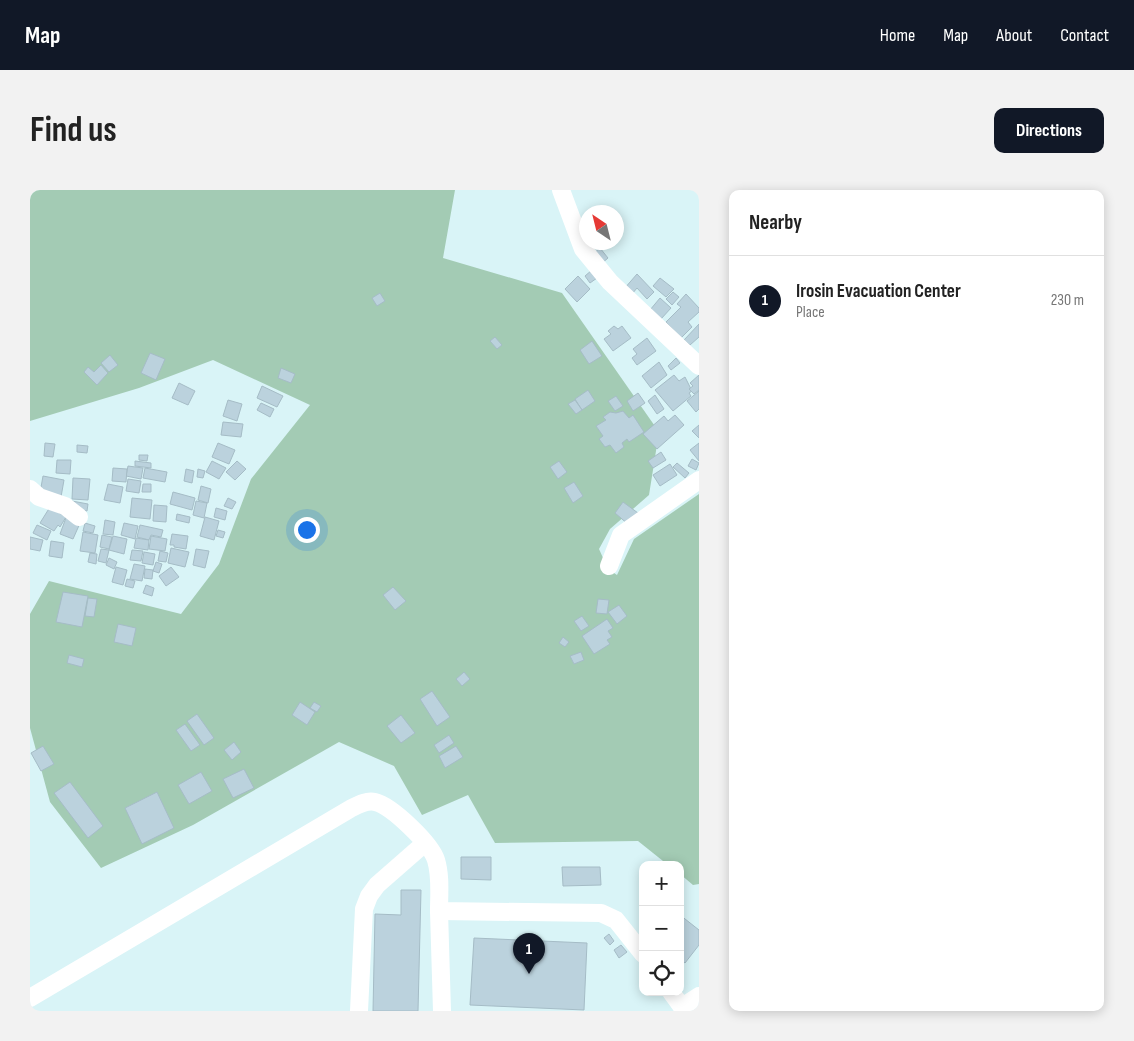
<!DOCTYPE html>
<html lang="en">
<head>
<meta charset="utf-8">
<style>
  body { margin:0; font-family:"Sofia Sans Condensed",sans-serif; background:#f2f2f2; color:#222 }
  .controls { position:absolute; right:15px; bottom:15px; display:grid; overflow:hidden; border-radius:10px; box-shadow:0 2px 12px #0003 }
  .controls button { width:45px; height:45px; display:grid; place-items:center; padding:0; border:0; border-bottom:1px solid #e0e0e0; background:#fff; color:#222; font:25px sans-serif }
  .compass { position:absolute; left:549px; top:15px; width:45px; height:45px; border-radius:50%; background:#fff; box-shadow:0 2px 12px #0003; rotate:325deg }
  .you { position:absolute; left:276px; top:339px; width:18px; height:18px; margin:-12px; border:4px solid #fff; border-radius:50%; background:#1a73e8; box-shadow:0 0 0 8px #1a73e833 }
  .badge { display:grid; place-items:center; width:32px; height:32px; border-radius:50%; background:#111827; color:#fff; font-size:16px; font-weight:700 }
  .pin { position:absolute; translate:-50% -41px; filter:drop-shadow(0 1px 2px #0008) }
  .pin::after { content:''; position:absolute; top:26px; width:18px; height:15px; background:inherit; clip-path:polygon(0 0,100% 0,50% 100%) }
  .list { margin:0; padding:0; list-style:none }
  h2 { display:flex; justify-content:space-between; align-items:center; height:65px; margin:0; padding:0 20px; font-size:21px }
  h2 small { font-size:16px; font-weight:400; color:#767676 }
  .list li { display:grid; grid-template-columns:32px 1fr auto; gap:15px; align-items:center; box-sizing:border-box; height:90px; padding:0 20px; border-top:1px solid #e0e0e0 }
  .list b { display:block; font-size:19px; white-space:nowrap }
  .list p { margin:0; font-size:16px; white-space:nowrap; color:#767676 }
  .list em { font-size:16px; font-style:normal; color:#767676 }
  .icon { flex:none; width:28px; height:28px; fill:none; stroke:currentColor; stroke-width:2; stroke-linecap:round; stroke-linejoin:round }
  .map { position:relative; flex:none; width:669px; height:821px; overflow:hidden; border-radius:10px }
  header { display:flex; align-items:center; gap:30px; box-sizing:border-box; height:70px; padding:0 25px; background:#111827; color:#fff }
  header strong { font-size:24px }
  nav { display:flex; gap:28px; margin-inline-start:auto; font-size:18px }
  .intro { display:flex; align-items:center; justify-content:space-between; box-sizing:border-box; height:120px; padding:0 30px }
  h1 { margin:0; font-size:35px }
  .button { padding:12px 22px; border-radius:10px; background:#111827; color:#fff; font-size:18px; font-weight:700 }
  main { display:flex; gap:30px; padding:0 30px }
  aside { flex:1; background:#fff; border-radius:10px; box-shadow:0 2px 12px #0003 }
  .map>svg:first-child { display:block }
</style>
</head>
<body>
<header>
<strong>Map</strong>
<nav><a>Home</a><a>Map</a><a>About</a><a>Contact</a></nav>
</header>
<div class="intro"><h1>Find us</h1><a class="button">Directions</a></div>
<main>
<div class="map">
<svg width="669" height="821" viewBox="0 0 669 821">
  <rect width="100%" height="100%" fill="#d9f4f7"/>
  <polygon fill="#a3cbb4" points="0,0 425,0 413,68 532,103 629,242 619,305 580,339 569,359 578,379 587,385 604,349 669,304 669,694 663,695 650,684 650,675 638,675 608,651 465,653 438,605 392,625 364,576 309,552 163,635 71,678 20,612 0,538 0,424 19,391 151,424 189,374 221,289 280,215 183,170 109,198 0,231"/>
  <g fill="#bbd2dd" stroke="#a5bcc6">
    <polygon points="570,58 578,68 571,74 563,64"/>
    <polygon points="562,80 567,88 560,93 555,86"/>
    <polygon points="607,84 624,102 617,109 607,98 602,104 594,99"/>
    <polygon points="548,86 560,99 547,112 535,99"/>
    <polygon points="630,88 644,99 636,107 623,96"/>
    <polygon points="643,102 649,107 642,115 636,109"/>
    <polygon points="350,103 355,111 347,116 342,108"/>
    <polygon points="656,104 669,118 669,122 658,132 662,137 651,148 636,132 651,117 647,114"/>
    <polygon points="630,108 641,118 631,129 620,120"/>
    <polygon points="669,134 669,147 660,155 654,150"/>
    <polygon points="584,136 588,139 592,136 601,148 583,161 574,149 581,144 578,141"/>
    <polygon points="465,147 472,155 467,159 460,151"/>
    <polygon points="617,148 626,161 607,175 602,168 607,164 603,159"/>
    <polygon points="562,151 572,166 559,174 550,160"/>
    <polygon points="120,163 135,169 126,190 111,183"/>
    <polygon points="80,165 88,175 79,182 71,173"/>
    <polygon points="646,168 650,173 641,180 638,176"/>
    <polygon points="629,172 637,185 621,198 612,186"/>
    <polygon points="71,175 78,183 67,195 54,182 58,177 64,182"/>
    <polygon points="251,178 265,184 261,193 248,188"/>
    <polygon points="644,185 649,191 655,187 662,201 659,203 661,206 643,221 625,200"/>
    <polygon points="669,185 669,200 664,204 659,199 663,196 660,193"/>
    <polygon points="149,193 165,201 158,215 142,208"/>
    <polygon points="232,196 253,206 247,217 227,208"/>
    <polygon points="558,200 565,211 552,220 545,209"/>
    <polygon points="669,201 669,219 666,222 657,211"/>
    <polygon points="608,203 615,213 603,221 597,211"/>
    <polygon points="625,205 634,219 627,224 618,211"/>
    <polygon points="586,206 593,216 585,221 578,211"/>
    <polygon points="198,210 212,214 207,231 193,226"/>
    <polygon points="545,210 552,220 546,224 538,214"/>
    <polygon points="231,213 244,219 240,227 227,220"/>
    <polygon points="593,221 599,228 603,225 614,242 599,252 597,249 592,253 594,257 586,263 580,255 575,257 569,249 573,246 566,236 576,230 573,227 580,222 586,223"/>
    <polygon points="645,225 654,235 627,259 613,244 634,226 638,231"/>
    <polygon points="193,232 213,234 211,247 191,245"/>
    <polygon points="669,235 669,248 662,241"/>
    <polygon points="15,253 25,254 23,267 14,266"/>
    <polygon points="188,253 205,260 199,274 182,267"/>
    <polygon points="669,253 669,271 660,260"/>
    <polygon points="47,255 58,256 57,263 47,262"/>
    <polygon points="631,262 636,270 623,278 618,271"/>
    <polygon points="109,265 118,265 117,271 109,270"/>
    <polygon points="662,269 669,273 666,280 658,276"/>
    <polygon points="27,270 41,270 40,284 26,283"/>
    <polygon points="105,271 121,273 121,278 105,276"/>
    <polygon points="182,271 196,278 189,289 176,282"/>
    <polygon points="207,271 216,279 205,290 196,282"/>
    <polygon points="529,271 537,282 528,289 520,277"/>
    <polygon points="647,273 659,283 655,288 643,277"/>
    <polygon points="640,274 647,285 630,296 623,285"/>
    <polygon points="98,276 113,278 111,289 96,286"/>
    <polygon points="83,278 97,279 96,292 82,291"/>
    <polygon points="115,278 137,282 135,292 113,288"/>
    <polygon points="156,279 164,281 162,293 154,291"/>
    <polygon points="168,279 175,281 173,288 167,287"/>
    <polygon points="13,286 34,290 31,307 10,303"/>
    <polygon points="43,288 60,289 58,310 42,309"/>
    <polygon points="98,289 111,291 109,303 96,301"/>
    <polygon points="544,292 553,306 543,313 534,298"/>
    <polygon points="78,294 93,297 90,313 74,310"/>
    <polygon points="113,294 121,294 121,302 112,302"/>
    <polygon points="171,296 181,299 178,313 168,310"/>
    <polygon points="143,302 165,308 162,320 140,314"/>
    <polygon points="102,308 122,310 120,329 100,327"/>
    <polygon points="198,308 206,312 202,319 194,316"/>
    <polygon points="42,311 58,314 57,321 41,318"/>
    <polygon points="166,311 177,313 174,328 163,325"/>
    <polygon points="593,312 608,323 599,335 585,323"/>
    <polygon points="124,315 137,316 136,332 123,331"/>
    <polygon points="20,317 36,327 30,337 28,335 24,341 10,333"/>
    <polygon points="186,318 197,321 195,330 184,327"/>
    <polygon points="147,324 160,327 159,333 146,330"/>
    <polygon points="37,325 51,331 43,349 30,344"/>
    <polygon points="175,327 189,331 184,350 170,346"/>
    <polygon points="75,330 85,332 83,345 73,344"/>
    <polygon points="55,333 65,336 63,343 53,341"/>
    <polygon points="94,333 108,336 105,349 91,345"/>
    <polygon points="7,335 21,341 17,350 3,343"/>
    <polygon points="110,335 133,340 131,347 121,345 119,350 107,347"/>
    <polygon points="188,340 195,342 193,348 186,346"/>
    <polygon points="53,342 68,345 65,363 50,361"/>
    <polygon points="142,344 158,346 156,359 144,357 144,355 140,355"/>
    <polygon points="72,345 82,347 79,359 70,357"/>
    <polygon points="83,346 97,349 94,364 79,360"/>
    <polygon points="121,346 137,349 135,361 119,359"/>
    <polygon points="0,347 13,350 10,361 0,359"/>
    <polygon points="106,348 119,350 118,360 104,358"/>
    <polygon points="21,351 34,353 32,368 19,366"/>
    <polygon points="141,358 159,362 155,377 138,373"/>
    <polygon points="71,359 79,360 76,373 68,371"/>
    <polygon points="166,359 179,361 175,378 163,375"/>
    <polygon points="102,360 113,361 111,371 100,370"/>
    <polygon points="130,361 138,363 136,372 128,371"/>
    <polygon points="114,362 125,364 123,375 112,373"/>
    <polygon points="60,363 67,364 66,374 58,372"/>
    <polygon points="79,368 87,372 84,379 76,375"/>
    <polygon points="126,372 132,374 129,383 123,381"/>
    <polygon points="104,374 115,376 112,391 100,389"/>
    <polygon points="86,377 97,380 93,395 82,392"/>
    <polygon points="141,377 149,387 136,396 129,386"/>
    <polygon points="115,379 123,380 122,389 114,388"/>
    <polygon points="97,389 105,391 103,398 95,396"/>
    <polygon points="116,395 124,398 122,406 113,403"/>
    <polygon points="363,397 376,411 365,420 353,405"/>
    <polygon points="33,402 58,406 52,437 26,432"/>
    <polygon points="58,408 67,409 64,427 55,426"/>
    <polygon points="568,409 579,410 577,424 566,423"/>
    <polygon points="589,415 597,426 587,434 578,422"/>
    <polygon points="552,426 559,436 551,441 544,431"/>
    <polygon points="577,429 583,438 578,441 582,447 577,450 580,454 564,464 552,446"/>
    <polygon points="88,434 106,438 102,456 84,452"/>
    <polygon points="533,447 539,452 535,457 529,453"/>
    <polygon points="551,462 554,470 544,474 540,466"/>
    <polygon points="39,465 54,469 52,477 37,473"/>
    <polygon points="434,482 440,489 432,496 426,489"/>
    <polygon points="402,501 420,527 407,536 390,509"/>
    <polygon points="270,512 285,522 277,535 262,525"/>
    <polygon points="284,512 291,516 287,522 280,518"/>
    <polygon points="167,524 184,548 174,555 157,531"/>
    <polygon points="371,525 385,543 371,553 357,536"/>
    <polygon points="155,534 170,555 161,561 146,540"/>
    <polygon points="419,545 424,553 409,563 404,555"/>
    <polygon points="204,552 211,562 202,570 194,560"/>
    <polygon points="13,556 24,574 11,581 1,563"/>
    <polygon points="426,556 433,567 415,578 409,566"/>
    <polygon points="214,579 224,598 203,608 193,589"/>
    <polygon points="171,582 182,601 159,614 148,595"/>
    <polygon points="40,592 73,636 58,648 24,603"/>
    <polygon points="127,602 144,638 112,654 95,618"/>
    <polygon points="431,667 461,667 461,690 431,689"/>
    <polygon points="532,677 570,677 571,695 533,696"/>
    <polygon points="371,700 391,700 388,821 343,821 345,724 371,725"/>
    <polygon points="650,725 669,740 669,755 655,773 650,769"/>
    <polygon points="579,744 584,751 580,755 574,748"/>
    <polygon points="444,748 557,753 554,820 440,815"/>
    <polygon points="591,755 597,762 589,768 584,760"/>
  </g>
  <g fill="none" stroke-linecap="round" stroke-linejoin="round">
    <g stroke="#fff" stroke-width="18">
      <polyline points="531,0 553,59 580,92 669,176"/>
      <polyline points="0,299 9,307 35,316 49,327"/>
      <polyline points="579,376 591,345 669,290"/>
      <polyline points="409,721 412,821"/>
      <polyline points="641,802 655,821"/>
      <path d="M0,808L320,619C328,615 336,610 345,612C362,616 401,654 406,670C411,686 409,705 409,721L571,723L586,730L613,764"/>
      <polyline points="652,817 669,806"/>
      <polyline points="329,821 334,719 339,706 347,695 395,653"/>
    </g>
  </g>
</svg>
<div class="controls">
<button>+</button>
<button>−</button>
<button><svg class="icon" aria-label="locate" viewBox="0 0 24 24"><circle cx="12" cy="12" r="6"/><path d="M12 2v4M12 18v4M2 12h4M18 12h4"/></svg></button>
</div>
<svg class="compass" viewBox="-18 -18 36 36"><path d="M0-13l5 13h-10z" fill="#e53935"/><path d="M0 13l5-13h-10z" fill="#767676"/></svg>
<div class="you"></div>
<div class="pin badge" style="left:499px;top:784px">1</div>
</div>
<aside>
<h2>Nearby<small></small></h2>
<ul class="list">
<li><span class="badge">1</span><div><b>Irosin Evacuation Center</b><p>Place</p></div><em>230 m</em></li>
</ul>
</aside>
</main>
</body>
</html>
